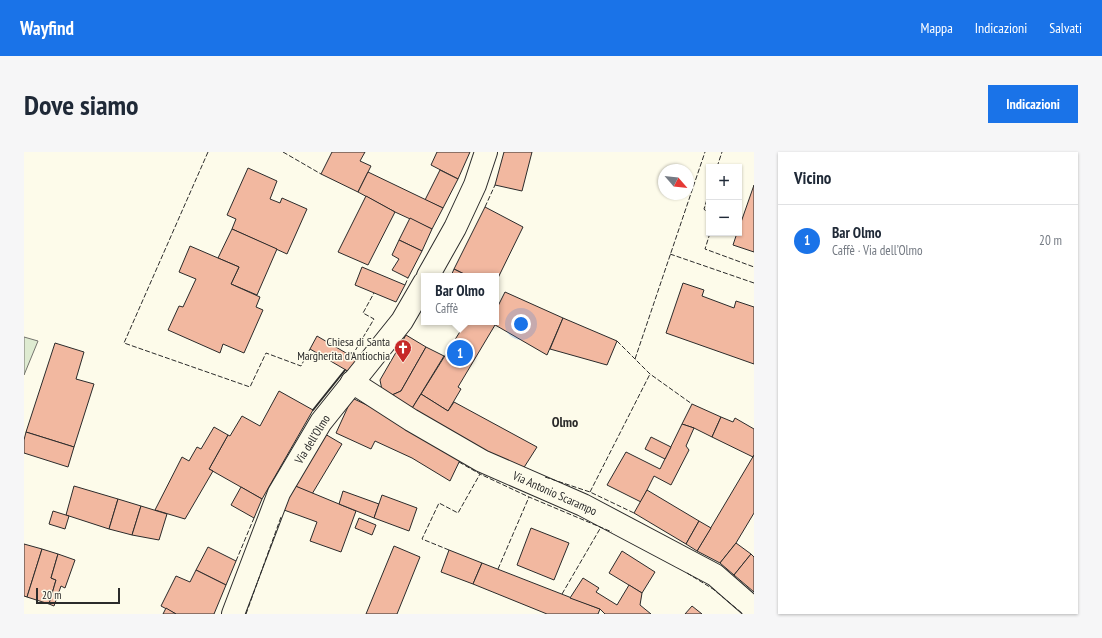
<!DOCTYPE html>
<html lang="it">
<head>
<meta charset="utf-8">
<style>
  body { margin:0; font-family:"PT Sans Narrow",sans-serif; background:#f6f6f7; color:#1f2937 }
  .controls { position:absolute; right:12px; top:12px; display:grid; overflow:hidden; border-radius:0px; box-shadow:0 1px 3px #0004 }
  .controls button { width:36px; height:36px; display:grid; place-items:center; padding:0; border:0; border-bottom:1px solid #e0e1e3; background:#fff; color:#1f2937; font:20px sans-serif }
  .compass { position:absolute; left:634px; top:12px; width:36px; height:36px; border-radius:50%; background:#fff; box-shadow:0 1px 3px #0004; rotate:118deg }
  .scale { position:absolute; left:12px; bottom:10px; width:84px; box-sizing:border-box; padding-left:4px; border:2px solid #2b2b2b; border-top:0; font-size:11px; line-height:14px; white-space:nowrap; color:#2b2b2b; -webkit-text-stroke:3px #fdfbea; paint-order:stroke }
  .you { position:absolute; left:497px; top:172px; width:14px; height:14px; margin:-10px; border:3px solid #fff; border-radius:50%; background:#1a73e8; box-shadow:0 0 0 6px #1a73e833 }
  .badge { display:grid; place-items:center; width:26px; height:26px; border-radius:50%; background:#1a73e8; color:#fff; font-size:13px; font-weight:700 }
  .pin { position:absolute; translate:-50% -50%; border:2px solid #fff; box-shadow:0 1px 4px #0006 }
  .popup { position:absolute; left:397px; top:121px; width:78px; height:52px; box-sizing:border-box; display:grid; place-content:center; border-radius:0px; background:#fff; filter:drop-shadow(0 1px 3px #0005); font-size:13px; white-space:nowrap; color:#747a83 }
  .popup b { font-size:15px; color:#1f2937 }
  .popup::after { content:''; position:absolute; left:50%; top:100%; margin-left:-8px; border:8px solid transparent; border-top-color:#fff }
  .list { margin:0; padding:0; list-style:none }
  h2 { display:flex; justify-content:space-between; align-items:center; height:52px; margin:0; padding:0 16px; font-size:17px }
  h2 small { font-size:13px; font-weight:400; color:#747a83 }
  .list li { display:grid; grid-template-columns:26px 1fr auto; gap:12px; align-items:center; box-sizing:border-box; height:72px; padding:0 16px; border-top:1px solid #e0e1e3 }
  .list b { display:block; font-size:15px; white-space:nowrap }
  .list p { margin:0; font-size:13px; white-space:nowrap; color:#747a83 }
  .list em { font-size:13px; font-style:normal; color:#747a83 }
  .map { position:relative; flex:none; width:730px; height:462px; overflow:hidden; border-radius:0px }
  header { display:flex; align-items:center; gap:24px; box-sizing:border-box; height:56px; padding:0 20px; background:#1a73e8; color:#fff }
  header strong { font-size:19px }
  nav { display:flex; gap:22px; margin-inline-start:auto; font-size:14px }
  .intro { display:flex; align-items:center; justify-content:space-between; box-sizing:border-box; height:96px; padding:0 24px }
  h1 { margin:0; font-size:28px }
  .button { padding:10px 18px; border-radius:0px; background:#1a73e8; color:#fff; font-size:14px; font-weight:700 }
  main { display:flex; gap:24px; padding:0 24px }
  aside { flex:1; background:#fff; border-radius:0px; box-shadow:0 1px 3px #0004 }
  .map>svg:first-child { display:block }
</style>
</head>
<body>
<header>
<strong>Wayfind</strong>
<nav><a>Mappa</a><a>Indicazioni</a><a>Salvati</a></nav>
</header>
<div class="intro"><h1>Dove siamo</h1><a class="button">Indicazioni</a></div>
<main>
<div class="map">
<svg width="730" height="462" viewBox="0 0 730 462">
  <rect width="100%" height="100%" fill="#fdfbea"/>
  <polygon fill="#deebd1" stroke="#74746e" points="0,185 14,189 0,223"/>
  <g fill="#f2b8a0" stroke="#2b2b2b">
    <polygon points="308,0 341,0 336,9 347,14 334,40 297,22"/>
    <polygon points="413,0 446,0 434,27 407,13"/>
    <polygon points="480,0 508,0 498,39 471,33"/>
    <polygon points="224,16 253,29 246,47 256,51 258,46 283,57 263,102 208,77 212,67 203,63"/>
    <polygon points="416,18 434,27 419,56 401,48"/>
    <polygon points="344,20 419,56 408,77 371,60 334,40"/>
    <polygon points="730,33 730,100 709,93 713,81 715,81 715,76"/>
    <polygon points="342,44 371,60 344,113 314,100"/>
    <polygon points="461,55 499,75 472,130 472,124 444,124 430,117"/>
    <polygon points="386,66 408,77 398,99 375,88"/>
    <polygon points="208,77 253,97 233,143 207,132 215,115 194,106"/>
    <polygon points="375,88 398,99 384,126 368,118 375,107 368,103"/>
    <polygon points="166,94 215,115 207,132 236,145 232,155 239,158 220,201 199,192 196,201 144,178 155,154 159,155 172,127 155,120"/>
    <polygon points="338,115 381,133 372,150 331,133"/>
    <polygon points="430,117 444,124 427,124"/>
    <polygon points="659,131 680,138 678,144 710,156 712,149 730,155 730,212 642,181"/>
    <polygon points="481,140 539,166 523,203 466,170 472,170 472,158"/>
    <polygon points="539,166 593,189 583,213 526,197"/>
    <polygon points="442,170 465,170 471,173 434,235 437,237 424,259 397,242"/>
    <polygon points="382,183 402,195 377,239 368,243 358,238 356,228"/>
    <polygon points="293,184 334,208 327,221 286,197"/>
    <polygon points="31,191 60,200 52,227 70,232 50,295 2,280"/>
    <polygon points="402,195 420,204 387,258 368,243 377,239"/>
    <polygon points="255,239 289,258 238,347 185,317 204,283 206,284 218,264 236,274"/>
    <polygon points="397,242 424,259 430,250 513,295 499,317 474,308 387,258"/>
    <polygon points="328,246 383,272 437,306 426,329 388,306 351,289 347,297 312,281"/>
    <polygon points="668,252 697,265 688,285 670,276 658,272"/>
    <polygon points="697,265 709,270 711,266 730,277 730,303 729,305 688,285"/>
    <polygon points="658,272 670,276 662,294 665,298 647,333 630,324 617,350 583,333 602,300 636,317"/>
    <polygon points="190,275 204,283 185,317 189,319 161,367 131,358 158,305 165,309 173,295 177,297"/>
    <polygon points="2,280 50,295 44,315 0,301 0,288"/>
    <polygon points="301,282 318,292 288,342 271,334"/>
    <polygon points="627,285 647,295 641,307 621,297"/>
    <polygon points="730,303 730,361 712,391 696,411 673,399"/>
    <polygon points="269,333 332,359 317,400 286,389 293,370 260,358"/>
    <polygon points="50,334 94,347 85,377 42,363"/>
    <polygon points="217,335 238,347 230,366 207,353"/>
    <polygon points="623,338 675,369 662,392 610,361"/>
    <polygon points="319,339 355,352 350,366 315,352"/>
    <polygon points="358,343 393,356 385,379 350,366"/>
    <polygon points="94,347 117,354 108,383 85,377"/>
    <polygon points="117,354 143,362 135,388 108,383"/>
    <polygon points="29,359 45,364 41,377 25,372"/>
    <polygon points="335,366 352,373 348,383 331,376"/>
    <polygon points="675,369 687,376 673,399 662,392"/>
    <polygon points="507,376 545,391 530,428 493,413"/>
    <polygon points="712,391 727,402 710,423 696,411"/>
    <polygon points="0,392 18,397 3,445 0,444"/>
    <polygon points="370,394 396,405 373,462 342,462"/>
    <polygon points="184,395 212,409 202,433 172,418"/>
    <polygon points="18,397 34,402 27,426 32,428 25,452 3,445"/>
    <polygon points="425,398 458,411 449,432 417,420"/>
    <polygon points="598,399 631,420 618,441 585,421"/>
    <polygon points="34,402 51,408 41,436 37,434 30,454 25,452 32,428 27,426"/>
    <polygon points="727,402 730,405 730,440 710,423"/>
    <polygon points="458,411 576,457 574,462 523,462 449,432"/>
    <polygon points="172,418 202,433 190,462 152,462 137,454 152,424 166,430"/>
    <polygon points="559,426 575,436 572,440 593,453 605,433 618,441 616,453 627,462 581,462 576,457 546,446"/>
    <polygon points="668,454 678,462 661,462"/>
    <polygon points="142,456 152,462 139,462"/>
  </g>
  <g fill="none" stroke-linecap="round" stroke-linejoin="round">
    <g stroke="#2b2b2b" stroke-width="24">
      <g id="street">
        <polyline points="404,124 431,76 451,33 462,0"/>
        <polyline points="328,230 387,268 458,309 559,353 691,423 730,457"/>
        <polyline points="209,462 255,341 297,270 378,169 400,131"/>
      </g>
    </g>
    <use href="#street" stroke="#fdfbea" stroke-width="22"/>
    <g stroke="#2b2b2b" stroke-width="1" stroke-dasharray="5 2" stroke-linecap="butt">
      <polyline points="184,0 100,191 226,235 242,201 277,214 286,197"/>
      <polyline points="259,0 297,22"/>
      <polyline points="693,15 698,0"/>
      <polyline points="685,41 680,57 685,63"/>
      <polyline points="461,55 471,33"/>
      <polyline points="686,81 681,97 730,115"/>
      <polyline points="646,102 730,131"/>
      <polyline points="381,133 384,126"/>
      <polyline points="593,189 626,222 668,252"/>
      <polyline points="328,204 350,167 339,161 350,141"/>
      <polyline points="611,207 681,0"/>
      <polyline points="435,310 456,322 505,345 588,380"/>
      <polyline points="521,325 566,340 610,361"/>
      <polyline points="566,340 626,222"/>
      <polyline points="425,398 398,387 415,351 434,361 456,322"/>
      <polyline points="212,409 230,366"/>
      <polyline points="474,417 505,345"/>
      <polyline points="663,421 689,437 719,462"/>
      <polyline points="538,442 577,375"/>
      <polyline points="222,462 257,365"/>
    </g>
    <polyline stroke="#2b2b2b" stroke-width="2" points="289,258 321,218"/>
  </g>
  <defs>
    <g id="church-pin" transform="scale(0.9)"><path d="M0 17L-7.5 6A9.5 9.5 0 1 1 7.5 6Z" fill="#c62828" stroke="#fdfbea"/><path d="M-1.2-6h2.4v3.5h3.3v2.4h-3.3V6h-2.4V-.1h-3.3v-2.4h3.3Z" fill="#fff"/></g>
  </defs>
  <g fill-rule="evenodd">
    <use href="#church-pin" x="379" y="196"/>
  </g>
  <g text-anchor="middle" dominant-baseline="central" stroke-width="3" stroke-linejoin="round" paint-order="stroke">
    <g font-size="12" fill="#2b2b2b" stroke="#fdfbea" text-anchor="end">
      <text x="366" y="189">Chiesa di Santa<tspan x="366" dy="14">Margherita d'Antiochia</tspan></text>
    </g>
    <g font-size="12" fill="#2b2b2b" stroke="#fdfbea">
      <text transform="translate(288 287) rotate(-58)">Via dell’Olmo</text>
      <text transform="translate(531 341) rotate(24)">Via Antonio Scarampo</text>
    </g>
    <g font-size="14" font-weight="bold" fill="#2b2b2b" stroke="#fdfbea">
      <text x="541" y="270">Olmo</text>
    </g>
  </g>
</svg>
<div class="controls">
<button>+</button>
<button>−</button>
</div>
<svg class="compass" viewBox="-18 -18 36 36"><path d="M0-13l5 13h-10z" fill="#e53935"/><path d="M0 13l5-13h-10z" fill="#747a83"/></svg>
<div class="scale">20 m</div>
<div class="you"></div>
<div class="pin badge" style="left:436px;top:201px">1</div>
<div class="popup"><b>Bar Olmo</b>Caffè</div>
</div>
<aside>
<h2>Vicino<small></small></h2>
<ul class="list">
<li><span class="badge">1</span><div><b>Bar Olmo</b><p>Caffè · Via dell’Olmo</p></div><em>20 m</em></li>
</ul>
</aside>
</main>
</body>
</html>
